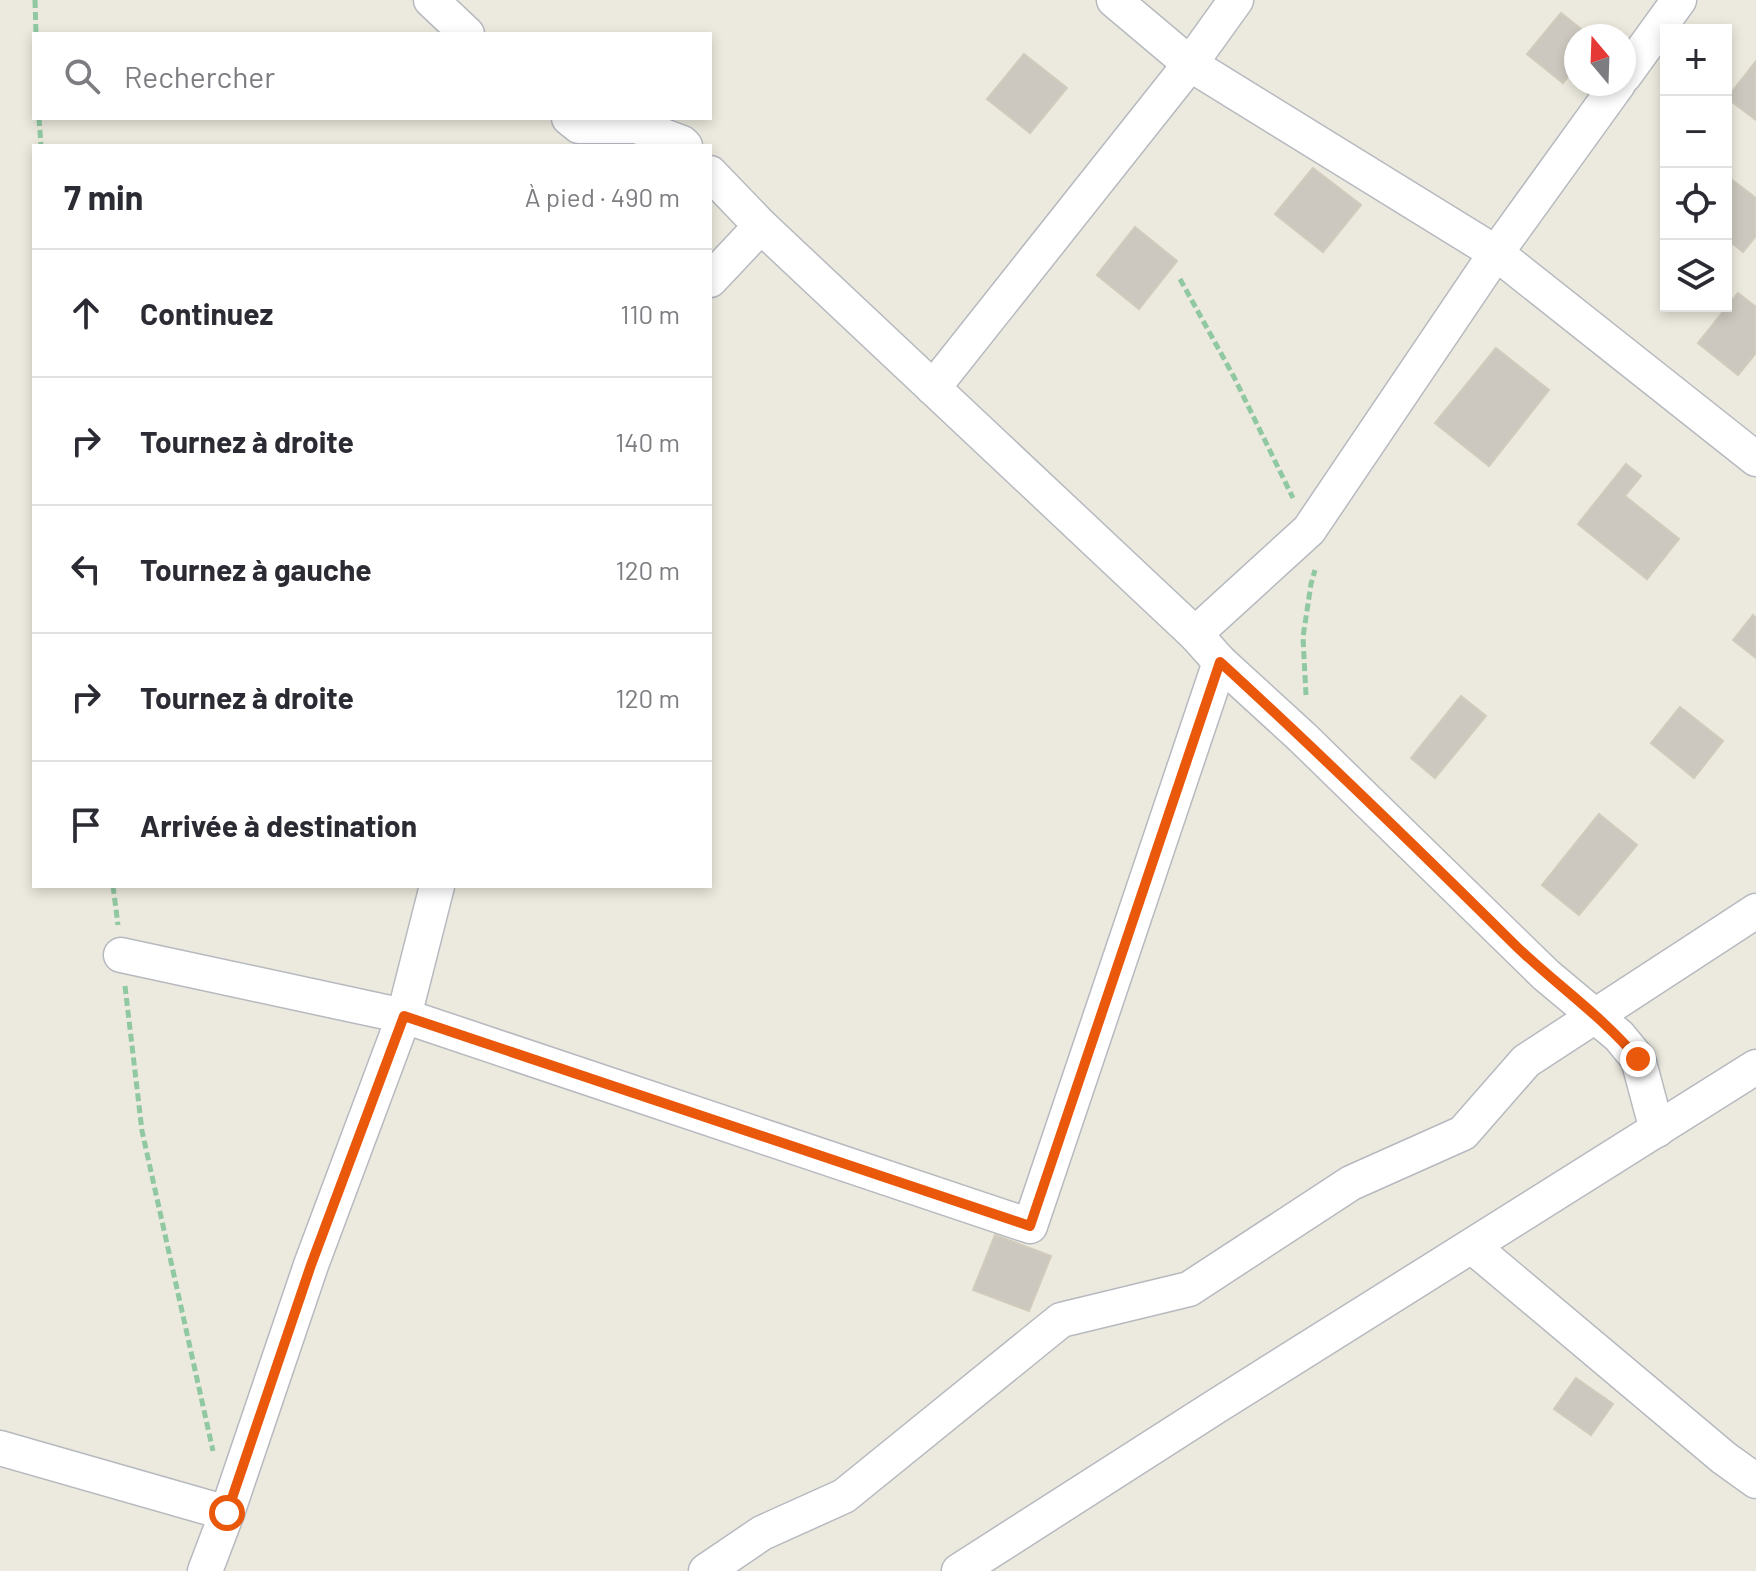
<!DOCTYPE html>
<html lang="fr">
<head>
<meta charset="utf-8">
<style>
  body { margin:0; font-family:Barlow,sans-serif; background:#f7f7f7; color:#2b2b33 }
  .controls { position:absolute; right:24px; top:24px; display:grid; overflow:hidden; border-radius:0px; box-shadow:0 4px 12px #0003 }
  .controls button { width:72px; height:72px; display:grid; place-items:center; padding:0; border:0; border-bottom:2px solid #e1e1e2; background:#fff; color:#2b2b33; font:40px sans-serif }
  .compass { position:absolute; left:1564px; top:24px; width:72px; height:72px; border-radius:50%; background:#fff; box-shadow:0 4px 12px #0003; rotate:341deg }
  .stop { position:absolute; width:24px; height:24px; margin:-18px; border:6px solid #ea580c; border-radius:50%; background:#fff }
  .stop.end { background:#ea580c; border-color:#fff; box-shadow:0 2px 8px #0008 }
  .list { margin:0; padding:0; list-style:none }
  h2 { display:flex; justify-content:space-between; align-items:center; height:104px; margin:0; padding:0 32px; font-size:34px }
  h2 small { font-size:26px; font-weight:400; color:#7c7c81 }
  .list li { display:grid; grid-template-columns:52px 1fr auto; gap:24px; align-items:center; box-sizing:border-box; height:128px; padding:0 32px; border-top:2px solid #e1e1e2 }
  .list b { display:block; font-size:30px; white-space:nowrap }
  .list em { font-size:26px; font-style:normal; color:#7c7c81 }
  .icon { flex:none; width:44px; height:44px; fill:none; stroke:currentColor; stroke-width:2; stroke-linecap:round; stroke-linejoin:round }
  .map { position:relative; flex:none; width:1756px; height:1571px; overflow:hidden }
  .search { position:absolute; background:#fff; box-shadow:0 4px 12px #0003; left:32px; top:32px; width:680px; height:88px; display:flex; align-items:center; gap:20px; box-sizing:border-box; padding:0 28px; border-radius:0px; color:#7c7c81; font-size:30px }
  .panel { position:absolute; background:#fff; box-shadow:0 4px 12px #0003; left:32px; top:144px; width:680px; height:744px; border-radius:0px }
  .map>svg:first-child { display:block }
</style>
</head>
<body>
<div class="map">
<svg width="1756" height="1571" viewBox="0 0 1756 1571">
  <rect width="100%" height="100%" fill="#eceade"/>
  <g fill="#ccc8bf" stroke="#d1cbbc" stroke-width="2">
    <polygon points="1561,13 1590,36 1576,36 1576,67 1563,83 1527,54"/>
    <polygon points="1024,54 1067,88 1030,133 987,99"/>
    <polygon points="1756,61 1756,120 1727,98"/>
    <polygon points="1313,168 1361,205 1323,252 1275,214"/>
    <polygon points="1727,176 1756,198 1756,236 1743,252 1726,238"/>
    <polygon points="1135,227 1177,261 1139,309 1097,275"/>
    <polygon points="1738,293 1756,307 1756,353 1738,375 1698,343"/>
    <polygon points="1496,348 1549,390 1489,466 1435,423"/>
    <polygon points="1626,464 1641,476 1625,496 1679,539 1647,579 1578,524"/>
    <polygon points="1753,615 1756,618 1756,658 1733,640"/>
    <polygon points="1461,696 1486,716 1435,778 1411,758"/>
    <polygon points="1680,707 1723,741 1694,778 1651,743"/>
    <polygon points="1599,814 1637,845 1579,915 1542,885"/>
    <polygon points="995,1235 1051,1256 1029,1311 973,1290"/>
    <polygon points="1576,1378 1613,1404 1591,1435 1554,1409"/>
  </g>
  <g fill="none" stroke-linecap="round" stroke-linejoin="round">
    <g stroke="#b6b9bf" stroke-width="37">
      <g id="street">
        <polyline points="431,0 467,34"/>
        <polyline points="1114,0 1190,64 1496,253 1756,459"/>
        <polyline points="1624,76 1679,0"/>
        <polyline points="569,118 579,126 637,126 682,143 685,146"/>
        <polyline points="710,173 761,226 1195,634 1220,662 1302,737 1546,975 1619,1036 1638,1059 1657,1130"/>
        <polyline points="710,280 761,226"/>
        <polyline points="933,388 1190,64 1236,0"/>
        <polyline points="1195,634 1309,530 1496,253 1618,84"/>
        <polyline points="121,955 404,1016 1030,1226 1220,662"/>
        <polyline points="1473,1247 1724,1458 1756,1481"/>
        <polyline points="0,1448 227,1513"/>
        <polyline points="205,1571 227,1513 311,1265 404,1016 437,886"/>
        <polyline points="706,1571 762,1533 844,1496 1061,1320 1189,1289 1351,1183 1463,1133 1526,1061 1756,911"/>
        <polyline points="959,1571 1215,1407 1756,1067"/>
      </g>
    </g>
    <g stroke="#90c8a2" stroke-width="5" stroke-dasharray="8 4" stroke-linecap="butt">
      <polyline points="35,0 36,34"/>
      <polyline points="39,118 41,146"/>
      <polyline points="1180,279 1234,377 1293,498"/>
      <polyline points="1306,695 1303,637 1311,584 1315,570"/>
      <polyline points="113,886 118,925"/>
      <polyline points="125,986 142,1131 213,1451"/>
    </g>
    <use href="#street" stroke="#fff" stroke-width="34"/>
  </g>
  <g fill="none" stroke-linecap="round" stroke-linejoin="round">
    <path stroke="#ea580c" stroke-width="10" d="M227,1513L311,1265L404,1016L1030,1226L1220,662C1322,755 1420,851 1518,948C1557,985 1603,1017 1638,1059"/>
  </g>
</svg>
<div class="controls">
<button>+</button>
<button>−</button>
<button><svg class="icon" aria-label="locate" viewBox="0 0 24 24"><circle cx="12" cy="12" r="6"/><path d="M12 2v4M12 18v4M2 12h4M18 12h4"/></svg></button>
<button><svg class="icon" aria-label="layers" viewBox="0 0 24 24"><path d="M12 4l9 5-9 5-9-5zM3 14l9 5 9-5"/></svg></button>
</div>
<svg class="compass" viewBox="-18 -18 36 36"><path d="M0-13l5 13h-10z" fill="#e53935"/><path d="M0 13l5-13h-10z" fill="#7c7c81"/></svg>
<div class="stop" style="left:227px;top:1513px"></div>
<div class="stop end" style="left:1638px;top:1059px"></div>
<div class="search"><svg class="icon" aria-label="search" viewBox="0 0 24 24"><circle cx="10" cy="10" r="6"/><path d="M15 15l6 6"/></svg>Rechercher</div>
<section class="panel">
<h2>7 min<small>À pied · 490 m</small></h2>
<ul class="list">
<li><svg class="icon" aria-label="ahead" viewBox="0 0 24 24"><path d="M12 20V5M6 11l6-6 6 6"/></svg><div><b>Continuez</b></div><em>110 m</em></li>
<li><svg class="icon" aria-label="right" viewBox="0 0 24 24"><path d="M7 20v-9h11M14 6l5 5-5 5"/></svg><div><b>Tournez à droite</b></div><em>140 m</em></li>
<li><svg class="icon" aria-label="left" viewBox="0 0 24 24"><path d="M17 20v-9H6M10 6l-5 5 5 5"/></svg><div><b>Tournez à gauche</b></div><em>120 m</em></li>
<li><svg class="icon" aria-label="right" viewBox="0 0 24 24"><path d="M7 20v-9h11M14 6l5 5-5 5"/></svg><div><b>Tournez à droite</b></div><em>120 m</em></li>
<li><svg class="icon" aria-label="arrive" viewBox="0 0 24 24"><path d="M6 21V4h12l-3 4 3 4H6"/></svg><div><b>Arrivée à destination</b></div></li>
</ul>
</section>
</div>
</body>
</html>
